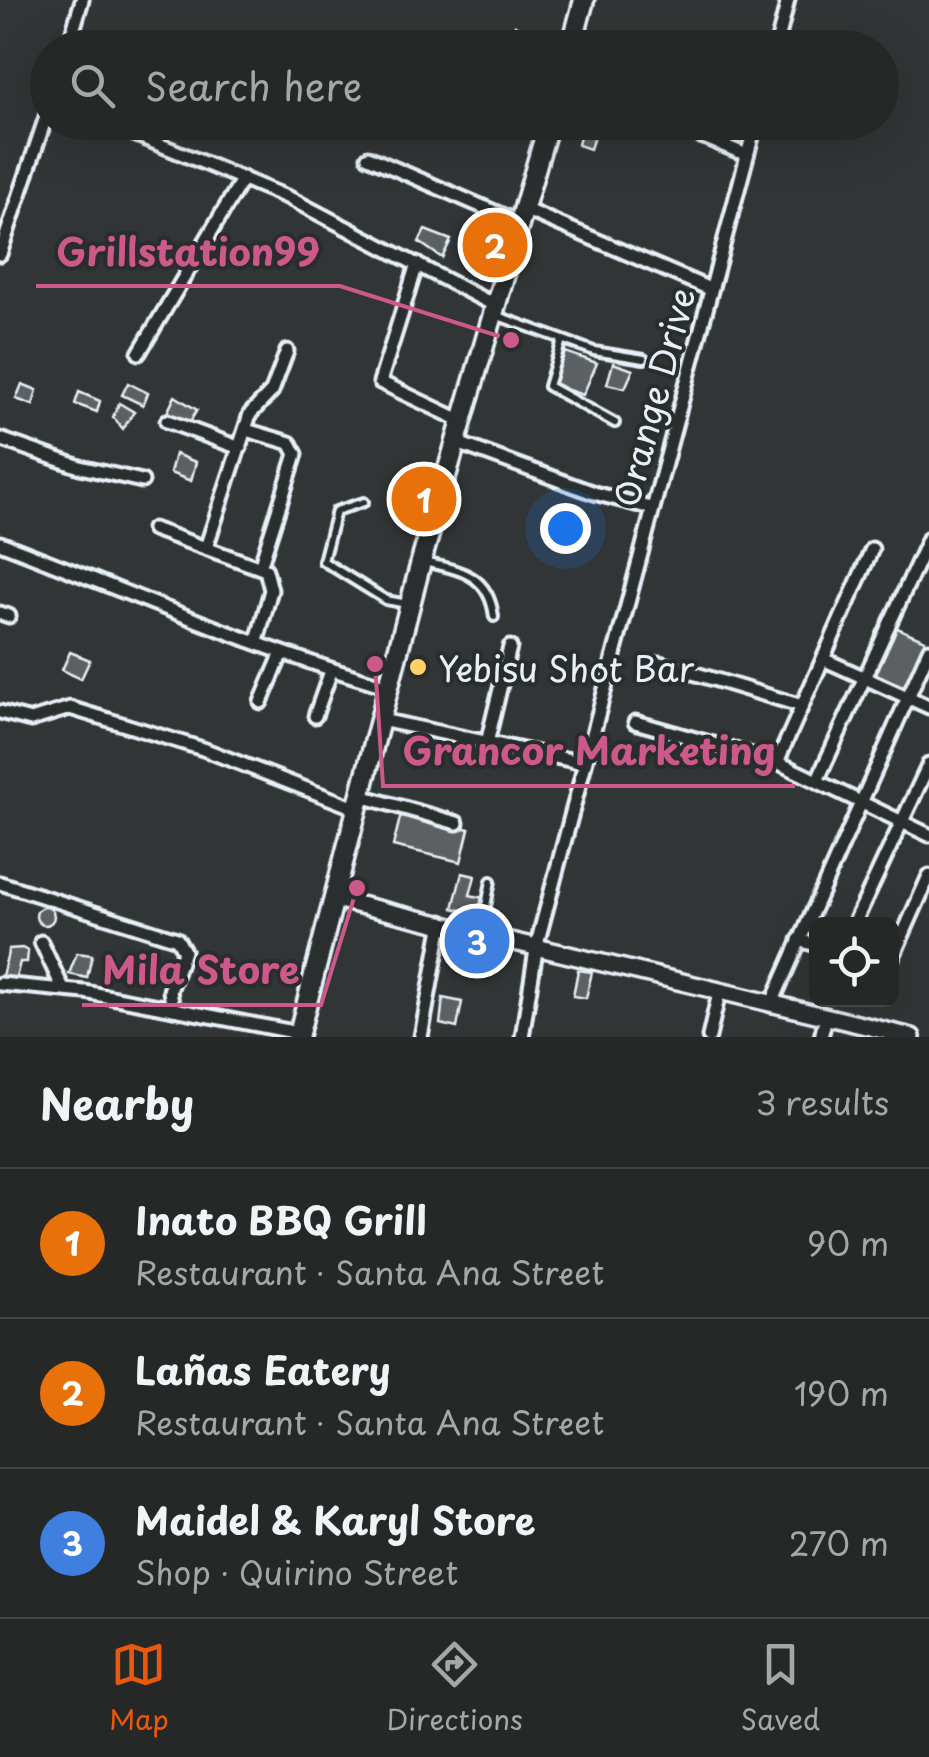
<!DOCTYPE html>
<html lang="en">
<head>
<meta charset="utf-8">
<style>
  body { margin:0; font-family:"Playpen Sans",sans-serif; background:#323434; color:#f1f3f6 }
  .controls { position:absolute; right:30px; bottom:30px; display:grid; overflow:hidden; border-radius:15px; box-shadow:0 10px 40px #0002 }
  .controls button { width:90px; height:90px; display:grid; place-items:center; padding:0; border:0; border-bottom:2px solid #424445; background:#262828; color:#f1f3f6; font:50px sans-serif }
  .you { position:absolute; left:565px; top:528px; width:35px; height:35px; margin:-25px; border:8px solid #fff; border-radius:50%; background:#1a73e8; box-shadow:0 0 0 15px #1a73e833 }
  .badge { display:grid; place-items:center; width:65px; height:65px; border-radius:50%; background:#ea580c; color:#fff; font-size:32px; font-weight:700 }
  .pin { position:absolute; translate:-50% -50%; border:5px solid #fff; box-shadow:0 2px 10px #0006 }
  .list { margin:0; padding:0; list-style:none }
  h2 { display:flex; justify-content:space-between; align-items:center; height:130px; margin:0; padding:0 40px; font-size:42px }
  h2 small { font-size:32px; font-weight:400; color:#a4a6a8 }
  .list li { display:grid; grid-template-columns:65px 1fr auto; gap:30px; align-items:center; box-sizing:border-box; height:150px; padding:0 40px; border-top:2px solid #424445 }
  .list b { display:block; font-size:38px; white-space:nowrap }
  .list p { margin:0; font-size:32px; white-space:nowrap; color:#a4a6a8 }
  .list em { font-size:32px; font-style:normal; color:#a4a6a8 }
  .icon { flex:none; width:55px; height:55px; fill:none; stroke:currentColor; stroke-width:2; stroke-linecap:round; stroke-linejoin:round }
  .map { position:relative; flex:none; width:929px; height:1037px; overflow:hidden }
  .search { position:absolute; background:#262828; box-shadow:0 10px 40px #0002; left:30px; right:30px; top:30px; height:110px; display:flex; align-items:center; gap:25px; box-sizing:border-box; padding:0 35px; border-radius:55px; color:#a4a6a8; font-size:38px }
  .sheet { height:580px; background:#262828 }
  nav { display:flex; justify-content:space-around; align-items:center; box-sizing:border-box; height:140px; border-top:2px solid #424445; background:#262828; font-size:28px; color:#a4a6a8 }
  nav a { display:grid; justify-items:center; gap:5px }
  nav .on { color:#ea580c }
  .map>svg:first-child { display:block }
</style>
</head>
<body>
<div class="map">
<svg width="929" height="1037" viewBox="0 0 929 1037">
  <rect width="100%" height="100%" fill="#323536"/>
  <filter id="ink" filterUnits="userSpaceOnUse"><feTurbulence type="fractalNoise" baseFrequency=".01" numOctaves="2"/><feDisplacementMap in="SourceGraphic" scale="20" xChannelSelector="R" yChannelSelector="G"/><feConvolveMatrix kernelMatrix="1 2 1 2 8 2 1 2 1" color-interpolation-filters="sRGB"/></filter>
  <g filter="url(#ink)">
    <g fill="#5c6063" stroke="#e8f1f8" stroke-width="2.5">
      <polygon points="515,25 530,34 525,47 510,44"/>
      <polygon points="583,122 599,122 590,149 578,145"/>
      <polygon points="425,230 451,240 442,258 419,242"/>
      <polygon points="565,352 597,363 583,395 553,385"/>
      <polygon points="613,363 633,370 625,388 607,384"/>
      <polygon points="128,383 148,393 143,405 122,395"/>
      <polygon points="22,384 37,390 33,405 16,399"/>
      <polygon points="79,392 100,401 97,412 75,404"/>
      <polygon points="175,396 197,410 188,425 167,413"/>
      <polygon points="119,403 134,412 123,429 113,417"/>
      <polygon points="175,454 196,462 191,481 170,473"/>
      <polygon points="897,628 925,640 903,689 875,676"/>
      <polygon points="70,652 90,660 81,679 62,670"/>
      <polygon points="401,814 469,829 461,862 393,846"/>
      <polygon points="462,873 475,876 470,895 483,898 479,915 453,908"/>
      <circle cx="45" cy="916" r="9"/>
      <polygon points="22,948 28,951 27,962 20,962 16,978 2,976 9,949"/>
      <polygon points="77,953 92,955 87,978 69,974"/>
      <polygon points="578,970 592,972 586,998 573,996"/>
      <polygon points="443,998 462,1002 457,1028 440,1024"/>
    </g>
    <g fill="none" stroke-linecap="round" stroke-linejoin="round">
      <g stroke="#e8f1f8" stroke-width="14">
        <g id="service">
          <polyline points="498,316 594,351 644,359"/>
          <polyline points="562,340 548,386 615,423"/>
          <polyline points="364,502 336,511 323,561 386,600 407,604"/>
          <path d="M423,562C460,570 489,574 494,617"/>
          <polyline points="481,931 491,881"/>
        </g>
      </g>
      <g stroke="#e8f1f8" stroke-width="19">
        <g id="minor">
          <polyline points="436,43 441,48"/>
          <polyline points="68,48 82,0"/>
          <polyline points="776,48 788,0"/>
          <polyline points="105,122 289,198 496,306"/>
          <polyline points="667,122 747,155"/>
          <polyline points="368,157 520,223"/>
          <polyline points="524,209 710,289"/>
          <polyline points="0,254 48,111"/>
          <polyline points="417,264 380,382 462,421"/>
          <polyline points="139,353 243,178"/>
          <polyline points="167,421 240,448"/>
          <polyline points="246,430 290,443 296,454 260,567"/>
          <polyline points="0,439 80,467 142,481"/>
          <polyline points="455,442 594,493 651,508"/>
          <polyline points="153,529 266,570 271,590 257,641"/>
          <path d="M0,543C129,592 256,649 389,687"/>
          <polyline points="206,548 250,414 272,391 287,351"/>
          <polyline points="0,613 9,616"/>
          <polyline points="823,659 929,707"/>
          <polyline points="660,663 802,706"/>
          <polyline points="261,702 282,653"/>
          <polyline points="0,712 31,720 70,708 203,749 358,809"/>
          <polyline points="315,716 331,671"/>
          <polyline points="381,720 584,763"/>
          <polyline points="635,722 777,762 929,835"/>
          <polyline points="487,743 510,647"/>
          <polyline points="777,762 872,549"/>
          <polyline points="817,781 929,538"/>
          <polyline points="361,796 457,823"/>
          <polyline points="0,883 177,939 184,951 170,991 173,1009"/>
          <polyline points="854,924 929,764"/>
          <polyline points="799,940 816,945"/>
          <polyline points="41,942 63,989"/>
          <polyline points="892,959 929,876"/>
          <polyline points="0,984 85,992 299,1033"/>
          <polyline points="771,1005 929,650"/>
          <polyline points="421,1037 442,922"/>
          <polyline points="522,1037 537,944 756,122"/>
          <polyline points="709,1037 719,993"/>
          <polyline points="821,1037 826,1017"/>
        </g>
      </g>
      <g stroke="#e8f1f8" stroke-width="22">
        <polyline id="tertiary" points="335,899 912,1037"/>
      </g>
      <g stroke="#e8f1f8" stroke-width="25">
        <g id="secondary">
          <polyline points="571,48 584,0"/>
          <polyline points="298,1037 421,562 549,122"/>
        </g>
      </g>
      <use href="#service" stroke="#2a2d2e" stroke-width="6"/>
      <use href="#minor" stroke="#2a2d2e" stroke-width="11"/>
      <use href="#tertiary" stroke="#2a2d2e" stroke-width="15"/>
      <use href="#secondary" stroke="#2a2d2e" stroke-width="18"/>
    </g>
  </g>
  <circle fill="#ffd166" stroke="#2a2d2e" stroke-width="4" cx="418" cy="667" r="10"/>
  <g text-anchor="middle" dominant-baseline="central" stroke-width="8" stroke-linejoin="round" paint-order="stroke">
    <g font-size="35" fill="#e8f1f8" stroke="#2a2d2e">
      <text transform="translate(653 397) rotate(-75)">Orange Drive</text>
    </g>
    <g font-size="35" fill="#e8f1f8" stroke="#2a2d2e" text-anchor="start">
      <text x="438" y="667">Yebisu Shot Bar</text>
    </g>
  </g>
  <path fill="none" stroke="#cd598a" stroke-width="4" d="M511 340L340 286H36M375 664L383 786H795M357 888L321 1005H82"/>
  <g fill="#cd598a" stroke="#2a2d2e" stroke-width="4">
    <circle cx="511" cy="340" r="10"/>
    <circle cx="375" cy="664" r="10"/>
    <circle cx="357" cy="888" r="10"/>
  </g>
  <g font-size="38" text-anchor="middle" font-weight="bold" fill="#cd598a" stroke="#2a2d2e" stroke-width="8" stroke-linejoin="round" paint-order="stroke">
    <text x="188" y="266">Grillstation99</text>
    <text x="589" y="765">Grancor Marketing</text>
    <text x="201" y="984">Mila Store</text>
  </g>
</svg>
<div class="controls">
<button><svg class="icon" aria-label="locate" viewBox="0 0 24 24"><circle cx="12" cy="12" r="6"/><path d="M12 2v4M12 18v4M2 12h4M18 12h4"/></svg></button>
</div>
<div class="you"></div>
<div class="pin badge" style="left:424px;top:499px;background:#e8710a">1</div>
<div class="pin badge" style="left:495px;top:245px;background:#e8710a">2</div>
<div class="pin badge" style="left:477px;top:941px;background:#3f7fe0">3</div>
<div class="search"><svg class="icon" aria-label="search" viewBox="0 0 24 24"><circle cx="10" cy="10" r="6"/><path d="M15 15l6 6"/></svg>Search here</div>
</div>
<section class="sheet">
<h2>Nearby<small>3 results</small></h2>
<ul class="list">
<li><span class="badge" style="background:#e8710a">1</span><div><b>Inato BBQ Grill</b><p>Restaurant · Santa Ana Street</p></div><em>90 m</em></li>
<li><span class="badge" style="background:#e8710a">2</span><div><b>Lañas Eatery</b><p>Restaurant · Santa Ana Street</p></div><em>190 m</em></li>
<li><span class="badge" style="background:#3f7fe0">3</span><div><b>Maidel &amp; Karyl Store</b><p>Shop · Quirino Street</p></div><em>270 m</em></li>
</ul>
</section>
<nav>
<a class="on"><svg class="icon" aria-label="map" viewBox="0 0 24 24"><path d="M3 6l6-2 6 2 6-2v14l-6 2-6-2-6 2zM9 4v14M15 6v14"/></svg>Map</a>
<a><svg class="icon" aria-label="directions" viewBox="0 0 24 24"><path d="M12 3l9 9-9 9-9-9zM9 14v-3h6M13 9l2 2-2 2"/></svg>Directions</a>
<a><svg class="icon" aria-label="saved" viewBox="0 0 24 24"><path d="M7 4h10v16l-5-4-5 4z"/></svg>Saved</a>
</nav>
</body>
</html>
